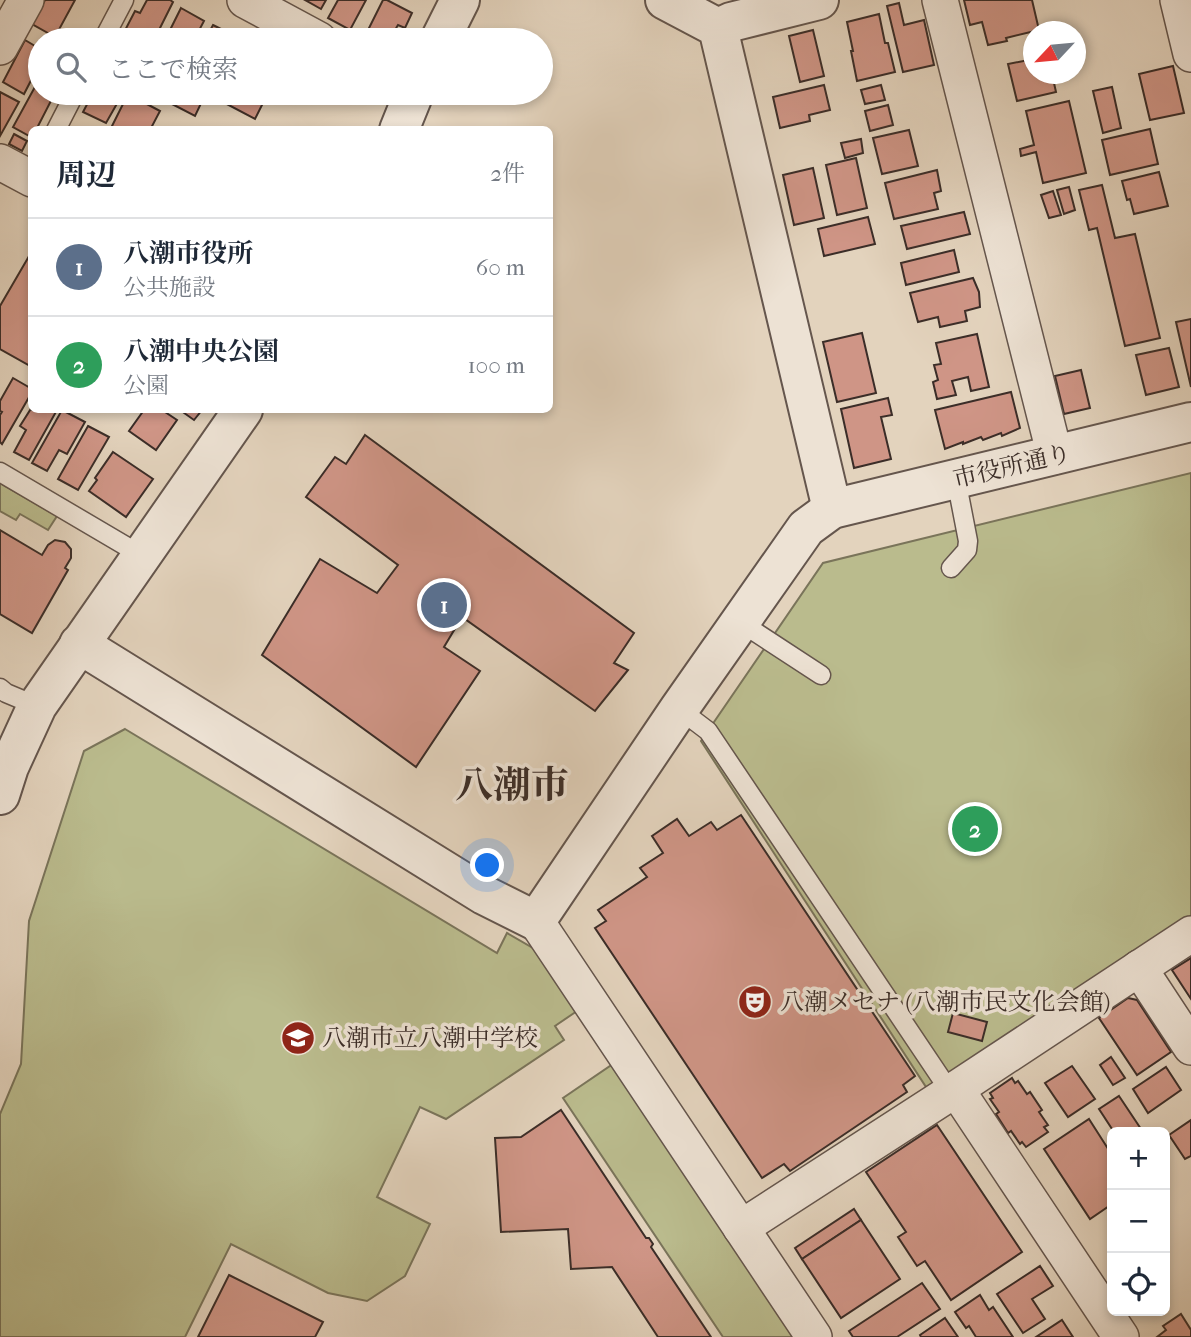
<!DOCTYPE html>
<html lang="ja">
<head>
<meta charset="utf-8">
<style>
  body { margin:0; font-family:"IM FELL French Canon","Noto Serif JP",serif; background:#f2f2f3; color:#1f2937 }
  .controls { position:absolute; right:21px; bottom:21px; display:grid; overflow:hidden; border-radius:10px; box-shadow:0 4px 10px #0003 }
  .controls button { width:63px; height:63px; display:grid; place-items:center; padding:0; border:0; border-bottom:2px solid #e0e1e3; background:#fff; color:#1f2937; font:35px sans-serif }
  .compass { position:absolute; left:1023px; top:21px; width:63px; height:63px; border-radius:50%; background:#fff; box-shadow:0 4px 10px #0003; rotate:244deg }
  .you { position:absolute; left:488px; top:866px; width:24px; height:24px; margin:-18px; border:5px solid #fff; border-radius:50%; background:#1a73e8; box-shadow:0 0 0 10px #1a73e833 }
  .badge { display:grid; place-items:center; width:46px; height:46px; border-radius:50%; background:#2563eb; color:#fff; font-size:23px; font-weight:700 }
  .pin { position:absolute; translate:-50% -50%; border:4px solid #fff; box-shadow:0 2px 7px #0006 }
  .list { margin:0; padding:0; list-style:none }
  h2 { display:flex; justify-content:space-between; align-items:center; height:91px; margin:0; padding:0 28px; font-size:30px }
  h2 small { font-size:23px; font-weight:400; color:#747a83 }
  .list li { display:grid; grid-template-columns:46px 1fr auto; gap:21px; align-items:center; box-sizing:border-box; height:98px; padding:0 28px; border-top:2px solid #e0e1e3 }
  .list b { display:block; font-size:26px; white-space:nowrap }
  .list p { margin:0; font-size:23px; white-space:nowrap; color:#747a83 }
  .list em { font-size:23px; font-style:normal; color:#747a83 }
  .icon { flex:none; width:38px; height:38px; fill:none; stroke:currentColor; stroke-width:2; stroke-linecap:round; stroke-linejoin:round }
  .map { position:relative; flex:none; width:1191px; height:1337px; overflow:hidden }
  .search { position:absolute; background:#fff; box-shadow:0 4px 10px #0003; left:28px; top:28px; width:525px; height:77px; display:flex; align-items:center; gap:18px; box-sizing:border-box; padding:0 24px; border-radius:38px; color:#747a83; font-size:26px }
  .panel { position:absolute; background:#fff; box-shadow:0 4px 10px #0003; left:28px; top:126px; width:525px; height:287px; border-radius:10px }
  .map>svg:first-child { display:block }
</style>
</head>
<body>
<div class="map">
<svg width="1191" height="1337" viewBox="0 0 1191 1337">
  <rect width="100%" height="100%" fill="#e3d3bd"/>
  <filter id="stains"><feTurbulence type="fractalNoise" baseFrequency=".00286" numOctaves="4"/><feColorMatrix values="0 0 0 0 .2 0 0 0 0 .09 0 0 0 0 .02 0 0 0 .5 -.17"/></filter>
  <radialGradient id="worn" r=".72"><stop offset=".6" stop-color="#630" stop-opacity="0"/><stop offset="1" stop-color="#630" stop-opacity=".3"/></radialGradient>
  <g fill="#babb8d" stroke="#7a745a" stroke-width="2">
    <polygon points="1191,473 1191,917 928,1090 701,741 823,563"/>
    <polygon points="0,483 57,516 48,530 20,514 16,520 0,511"/>
    <polygon points="125,729 497,953 507,933 538,951 577,1011 555,1026 564,1040 446,1119 420,1107 377,1197 430,1224 405,1276 367,1301 328,1293 231,1244 185,1337 0,1337 0,1114 21,1064 29,921 84,751"/>
    <polygon points="613,1064 795,1337 723,1337 563,1098"/>
  </g>
  <g fill="#cf9586" stroke="#3b2d28" stroke-width="2">
    <polygon points="45,0 75,0 55,37 32,24"/>
    <polygon points="147,0 170,0 173,2 154,40 120,40 135,11 140,13"/>
    <polygon points="305,0 326,0 321,9"/>
    <polygon points="338,0 366,0 350,30 328,18"/>
    <polygon points="383,0 387,0 412,13 405,28 398,25 389,40 383,40 367,32"/>
    <polygon points="964,0 1032,0 1039,30 1006,38 1007,41 988,45 982,22 970,25"/>
    <polygon points="899,3 904,25 924,20 934,65 903,72 887,6"/>
    <polygon points="181,8 204,21 194,40 165,40"/>
    <polygon points="879,14 885,43 888,43 895,72 857,81 851,51 853,51 847,22"/>
    <polygon points="213,25 235,36 233,40 205,40"/>
    <polygon points="813,30 824,76 800,82 789,36"/>
    <polygon points="65,32 81,40 61,40"/>
    <polygon points="25,40 40,49 40,63 24,94 3,82"/>
    <polygon points="1034,59 1034,74 1052,74 1056,92 1017,101 1008,64"/>
    <polygon points="1173,66 1184,113 1150,120 1139,74"/>
    <polygon points="36,85 40,88 40,93 50,93 54,95 36,130 32,130 31,137 13,127"/>
    <polygon points="824,85 830,110 809,115 810,121 780,128 773,97"/>
    <polygon points="881,85 885,100 865,104 861,90"/>
    <polygon points="1112,87 1121,128 1103,133 1093,91"/>
    <polygon points="0,92 19,102 0,136"/>
    <polygon points="93,93 123,93 106,123 83,112"/>
    <polygon points="178,93 206,93 195,116 172,104"/>
    <polygon points="225,93 268,93 255,119 221,101"/>
    <polygon points="128,94 160,111 150,130 110,130"/>
    <polygon points="1069,101 1086,173 1043,183 1036,152 1021,156 1020,149 1034,145 1026,111"/>
    <polygon points="888,105 893,125 870,131 865,111"/>
    <polygon points="1150,129 1158,164 1110,175 1102,140"/>
    <polygon points="909,130 918,166 882,174 873,138"/>
    <polygon points="14,134 27,141 22,151 9,144"/>
    <polygon points="861,139 863,153 845,158 841,143"/>
    <polygon points="856,158 867,208 837,215 826,165"/>
    <polygon points="813,168 824,218 794,225 783,175"/>
    <polygon points="937,170 941,191 934,193 938,209 894,219 885,183"/>
    <polygon points="1159,172 1168,206 1134,214 1130,199 1127,200 1122,181"/>
    <polygon points="1102,185 1115,238 1135,234 1160,338 1125,346 1097,228 1089,230 1079,190"/>
    <polygon points="1069,187 1075,210 1064,214 1057,190"/>
    <polygon points="1053,191 1061,215 1049,218 1041,195"/>
    <polygon points="964,212 970,234 907,249 901,226"/>
    <polygon points="868,217 875,244 824,256 818,229"/>
    <polygon points="954,250 959,272 906,285 901,263"/>
    <polygon points="32,251 32,367 0,349 0,306"/>
    <polygon points="973,278 979,292 980,307 965,311 967,321 940,327 938,317 918,322 910,293"/>
    <polygon points="1191,319 1191,387 1176,322"/>
    <polygon points="862,333 876,393 837,402 823,342"/>
    <polygon points="977,334 989,387 971,391 968,377 952,381 956,395 937,399 933,382 938,380 934,365 941,364 936,343"/>
    <polygon points="1169,348 1179,387 1146,395 1136,355"/>
    <polygon points="1081,370 1090,408 1064,414 1055,376"/>
    <polygon points="13,378 32,389 32,392 2,444 0,442 0,415 2,412 0,411 0,401"/>
    <polygon points="1011,392 1020,428 1002,436 1001,433 983,440 981,437 963,444 963,442 945,449 935,410"/>
    <polygon points="888,398 892,415 881,417 891,459 854,468 841,409"/>
    <polygon points="32,407 32,410 57,410 29,460 14,452 26,430 20,426"/>
    <polygon points="62,410 85,422 67,454 59,450 47,471 32,463"/>
    <polygon points="144,410 162,410 177,420 156,450 129,431"/>
    <polygon points="180,410 202,410 194,420"/>
    <polygon points="88,426 109,437 78,490 58,479"/>
    <polygon points="365,435 634,633 614,663 628,670 595,711 462,617 444,647 480,671 416,767 262,655 320,559 377,593 398,565 306,497 335,457 346,464"/>
    <polygon points="113,452 153,479 126,517 89,491 97,480 95,478"/>
    <polygon points="0,530 42,555 48,545 55,540 65,542 71,549 71,558 65,568 68,570 32,633 0,614"/>
    <polygon points="741,815 915,1076 903,1085 907,1092 790,1171 784,1164 762,1178 595,928 606,921 598,910 647,877 640,868 663,853 652,836 677,819 689,836 711,822 717,830"/>
    <polygon points="1191,958 1191,999 1172,970"/>
    <polygon points="1128,998 1137,1000 1171,1052 1137,1075 1099,1018"/>
    <polygon points="953,1013 987,1022 982,1041 948,1032"/>
    <polygon points="1111,1057 1125,1078 1113,1085 1100,1065"/>
    <polygon points="1072,1066 1095,1099 1068,1117 1045,1083"/>
    <polygon points="1166,1067 1181,1090 1148,1113 1133,1089"/>
    <polygon points="1012,1078 1015,1083 1018,1081 1027,1094 1030,1092 1042,1110 1039,1112 1048,1125 1044,1127 1048,1132 1026,1147 1022,1142 1020,1144 1011,1131 1008,1133 996,1114 999,1112 990,1099 993,1098 990,1093"/>
    <polygon points="1119,1096 1143,1132 1114,1132 1099,1109"/>
    <polygon points="561,1110 646,1238 649,1238 653,1244 651,1247 711,1337 658,1337 612,1267 571,1269 568,1229 501,1232 495,1138 521,1137"/>
    <polygon points="1089,1119 1112,1155 1112,1204 1090,1219 1044,1149"/>
    <polygon points="1191,1120 1191,1156 1185,1159 1169,1135"/>
    <polygon points="937,1125 1022,1252 951,1300 925,1261 917,1266 898,1237 906,1232 866,1172"/>
    <polygon points="854,1209 861,1220 802,1259 795,1248"/>
    <polygon points="861,1220 900,1279 841,1318 802,1259"/>
    <polygon points="1040,1266 1053,1286 1032,1299 1045,1319 1023,1333 997,1294"/>
    <polygon points="229,1275 323,1322 315,1337 198,1337"/>
    <polygon points="922,1283 940,1309 897,1337 853,1337 849,1331"/>
    <polygon points="980,1295 989,1310 993,1307 1013,1337 976,1337 969,1326 966,1328 955,1312"/>
    <polygon points="1181,1314 1191,1330 1191,1337 1157,1337 1166,1330 1163,1326"/>
    <polygon points="945,1318 958,1337 921,1337 920,1335"/>
    <polygon points="1062,1320 1073,1337 1036,1337"/>
  </g>
  <g fill="none" stroke-linecap="round" stroke-linejoin="round">
    <g stroke="#65564d" stroke-width="21">
      <g id="service">
        <polyline points="103,40 124,0"/>
        <polyline points="56,130 75,93"/>
        <polyline points="0,472 141,555"/>
        <polyline points="951,568 967,550 968,541 956,479"/>
        <polyline points="740,622 821,675"/>
        <polyline points="0,688 6,693 37,706"/>
        <polyline points="679,709 708,731 951,1093"/>
      </g>
    </g>
    <g stroke="#65564d" stroke-width="38">
      <g id="minor">
        <polyline points="245,0 319,40"/>
        <polyline points="940,0 1055,456"/>
        <polyline points="1178,0 1191,54"/>
        <polyline points="0,47 26,0"/>
        <polyline points="0,162 32,179"/>
        <polyline points="536,921 814,1337"/>
        <polyline points="1139,968 1191,1047"/>
        <polyline points="956,1089 1121,1337"/>
        <polyline points="741,1228 956,1089 1191,934"/>
      </g>
    </g>
    <g stroke="#65564d" stroke-width="42">
      <g id="tertiary">
        <polyline points="665,0 718,28 832,509"/>
        <polyline points="718,28 731,22 819,0"/>
        <polyline points="440,40 460,0"/>
        <polyline points="399,130 414,93"/>
        <polyline points="79,644 484,895 536,921 679,709 806,528 832,509 1191,422"/>
        <polyline points="0,795 9,767 37,706 243,410"/>
      </g>
    </g>
    <use href="#service" stroke="#ede2d4" stroke-width="18"/>
    <use href="#minor" stroke="#ede2d4" stroke-width="35"/>
    <use href="#tertiary" stroke="#ede2d4" stroke-width="38"/>
  </g>
  <defs>
    <g id="theatre-disc" transform="scale(1.75)"><circle r="9.5" fill="#8f2418" stroke="#ede2d4"/><path d="M-5-5.5Q0-4 5-5.5V0Q5 5 0 6Q-5 5-5 0ZM-3.3-2.5H-1v1.5H-3.3ZM1-2.5H3.3v1.5H1ZM-2.8 1Q0 5.5 2.8 1Z" fill="#fff"/></g>
    <g id="school-disc" transform="scale(1.75)"><circle r="9.5" fill="#8f2418" stroke="#ede2d4"/><path d="M0-5L7-2L0 1L-7-2ZM-4 1L0 2.5L4 1V4Q0 6-4 4Z" fill="#fff"/></g>
  </defs>
  <g fill-rule="evenodd">
    <use href="#theatre-disc" x="755" y="1002"/>
    <use href="#school-disc" x="298" y="1038"/>
  </g>
  <g text-anchor="middle" dominant-baseline="central" stroke-width="7" stroke-linejoin="round" paint-order="stroke">
    <g font-size="24" fill="#3b2d28" stroke="#ede2d4">
      <text transform="translate(1012 466) rotate(-13)">市役所通り</text>
    </g>
    <g font-size="24" fill="#3b2d28" stroke="#ede2d4" text-anchor="start">
      <text x="780" y="1002">八潮メセナ (八潮市民文化会館)</text>
      <text x="322" y="1038">八潮市立八潮中学校</text>
    </g>
    <g font-size="38" font-weight="bold" fill="#3b2d28" stroke="#ede2d4">
      <text x="512" y="785">八潮市</text>
    </g>
  </g>
  <rect width="100%" height="100%" filter="url(#stains)"/>
  <rect width="100%" height="100%" fill="url(#worn)"/>
</svg>
<div class="controls">
<button>+</button>
<button>−</button>
<button><svg class="icon" aria-label="locate" viewBox="0 0 24 24"><circle cx="12" cy="12" r="6"/><path d="M12 2v4M12 18v4M2 12h4M18 12h4"/></svg></button>
</div>
<svg class="compass" viewBox="-18 -18 36 36"><path d="M0-13l5 13h-10z" fill="#e53935"/><path d="M0 13l5-13h-10z" fill="#747a83"/></svg>
<div class="you"></div>
<div class="pin badge" style="left:444px;top:605px;background:#5c6f8a">1</div>
<div class="pin badge" style="left:975px;top:829px;background:#2e9e5b">2</div>
<div class="search"><svg class="icon" aria-label="search" viewBox="0 0 24 24"><circle cx="10" cy="10" r="6"/><path d="M15 15l6 6"/></svg>ここで検索</div>
<section class="panel">
<h2>周辺<small>2件</small></h2>
<ul class="list">
<li><span class="badge" style="background:#5c6f8a">1</span><div><b>八潮市役所</b><p>公共施設</p></div><em>60 m</em></li>
<li><span class="badge" style="background:#2e9e5b">2</span><div><b>八潮中央公園</b><p>公園</p></div><em>100 m</em></li>
</ul>
</section>
</div>
</body>
</html>
